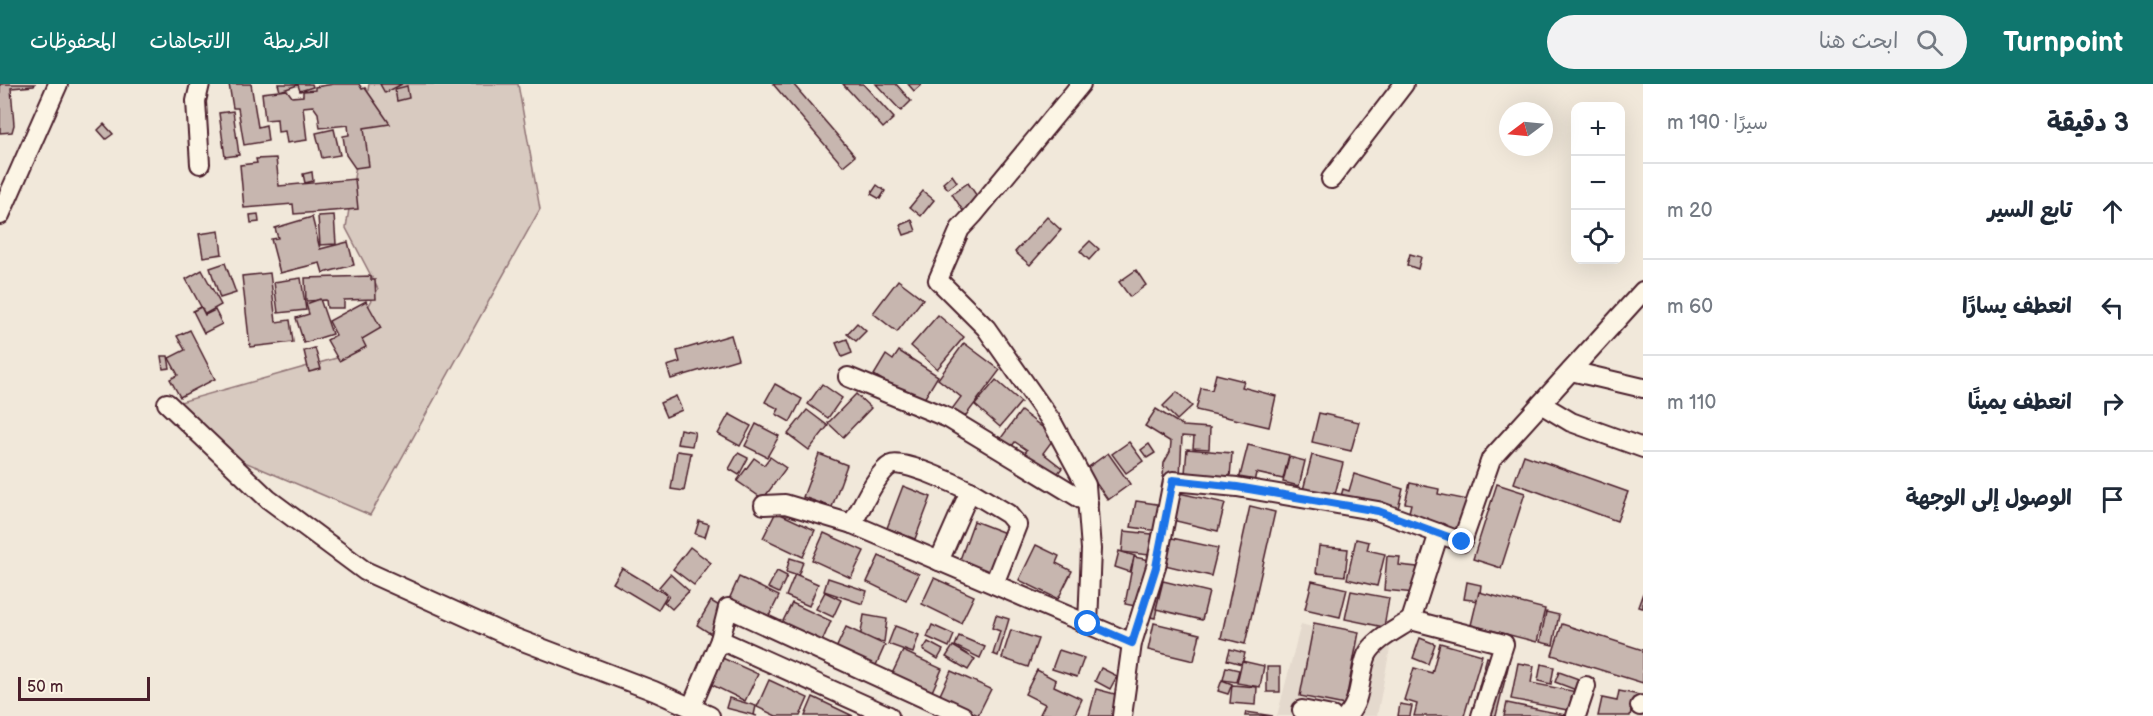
<!DOCTYPE html>
<html lang="ar">
<head>
<meta charset="utf-8">
<style>
  body { margin:0; font-family:"Balsamiq Sans","Playpen Sans Arabic",sans-serif; background:#f2f2f3; color:#1f2937; direction:rtl }
  .controls { position:absolute; right:18px; top:18px; display:grid; overflow:hidden; border-radius:12px; box-shadow:0 6px 24px #0002 }
  .controls button { width:54px; height:54px; display:grid; place-items:center; padding:0; border:0; border-bottom:2px solid #e0e1e3; background:#fff; color:#1f2937; font:30px sans-serif }
  .compass { position:absolute; left:1499px; top:18px; width:54px; height:54px; border-radius:50%; background:#fff; box-shadow:0 6px 24px #0002; rotate:254deg }
  .scale { position:absolute; left:18px; bottom:15px; width:132px; box-sizing:border-box; padding-left:6px; border:3px solid #4a1f2b; border-top:0; font-size:16px; line-height:21px; white-space:nowrap; color:#4a1f2b; -webkit-text-stroke:4px #fcf5e5; paint-order:stroke }
  .stop { position:absolute; width:18px; height:18px; margin:-14px; border:4px solid #1a73e8; border-radius:50%; background:#fff }
  .stop.end { background:#1a73e8; border-color:#fff; box-shadow:0 2px 6px #0008 }
  .list { margin:0; padding:0; list-style:none }
  h2 { display:flex; justify-content:space-between; align-items:center; height:78px; margin:0; padding:0 24px; font-size:26px }
  h2 small { font-size:20px; font-weight:400; color:#747a83 }
  .list li { display:grid; grid-template-columns:39px 1fr auto; gap:18px; align-items:center; box-sizing:border-box; height:96px; padding:0 24px; border-top:2px solid #e0e1e3 }
  .list b { display:block; font-size:22px; white-space:nowrap }
  .list em { font-size:20px; font-style:normal; color:#747a83 }
  .icon { flex:none; width:33px; height:33px; fill:none; stroke:currentColor; stroke-width:2; stroke-linecap:round; stroke-linejoin:round }
  .map { position:relative; flex:none; width:1643px; height:632px; overflow:hidden; direction:ltr }
  header { display:flex; align-items:center; gap:36px; box-sizing:border-box; height:84px; padding:0 30px; background:#0f766e; color:#fff }
  header strong { font-size:28px }
  nav { display:flex; gap:33px; margin-inline-start:auto; font-size:21px }
  .search { width:420px; height:54px; background:#f2f2f3; display:flex; align-items:center; gap:15px; box-sizing:border-box; padding:0 21px; border-radius:33px; color:#747a83; font-size:22px }
  main { display:flex }
  aside { flex:1; background:#fff }
  .map>svg:first-child { display:block }
</style>
</head>
<body>
<header>
<strong>Turnpoint</strong>
<div class="search"><svg class="icon" aria-label="search" viewBox="0 0 24 24"><circle cx="10" cy="10" r="6"/><path d="M15 15l6 6"/></svg>ابحث هنا</div>
<nav><a>الخريطة</a><a>الاتجاهات</a><a>المحفوظات</a></nav>
</header>
<main>
<aside>
<h2>3 دقيقة<small>سيرًا · 190 m</small></h2>
<ul class="list">
<li><svg class="icon" aria-label="ahead" viewBox="0 0 24 24"><path d="M12 20V5M6 11l6-6 6 6"/></svg><div><b>تابع السير</b></div><em>20 m</em></li>
<li><svg class="icon" aria-label="left" viewBox="0 0 24 24"><path d="M17 20v-9H6M10 6l-5 5 5 5"/></svg><div><b>انعطف يسارًا</b></div><em>60 m</em></li>
<li><svg class="icon" aria-label="right" viewBox="0 0 24 24"><path d="M7 20v-9h11M14 6l5 5-5 5"/></svg><div><b>انعطف يمينًا</b></div><em>110 m</em></li>
<li><svg class="icon" aria-label="arrive" viewBox="0 0 24 24"><path d="M6 21V4h12l-3 4 3 4H6"/></svg><div><b>الوصول إلى الوجهة</b></div></li>
</ul>
</aside>
<div class="map">
<svg width="1643" height="632" viewBox="0 0 1643 632">
  <rect width="100%" height="100%" fill="#f1e8da"/>
  <filter id="ink" filterUnits="userSpaceOnUse"><feTurbulence type="fractalNoise" baseFrequency=".0167" numOctaves="2"/><feDisplacementMap in="SourceGraphic" scale="12" xChannelSelector="R" yChannelSelector="G"/><feConvolveMatrix kernelMatrix="1 2 1 2 8 2 1 2 1" color-interpolation-filters="sRGB"/></filter>
  <g filter="url(#ink)">
    <polygon fill="#e4d9cd" points="1301,540 1390,565 1377,632 1277,632"/>
    <polygon fill="#d8cac0" stroke="#917476" stroke-width="1.5" points="369,0 518,0 540,125 370,431 233,373 173,320 340,273 378,205 346,144"/>
    <g fill="#c7b6af" stroke="#4a1f2b" stroke-width="1.5">
      <polygon points="0,0 35,0 34,2 11,4 14,41 12,48 0,49"/>
      <polygon points="229,0 251,0 258,43 266,41 268,57 244,61 238,24 233,24"/>
      <polygon points="278,0 312,0 313,3 300,7 298,1 280,7"/>
      <polygon points="334,0 359,0 362,5 365,4 390,40 364,44 369,82 355,84 346,71 343,52 349,51 348,41 320,44 318,29 313,22 303,23 307,56 287,59 285,47 278,48 277,35 265,36 262,9 287,6 292,13 303,12 303,7 315,6 315,3"/>
      <polygon points="380,0 402,0 385,9"/>
      <polygon points="773,0 793,0 855,72 843,82"/>
      <polygon points="843,0 863,0 894,34 883,44"/>
      <polygon points="876,0 896,0 911,17 901,27"/>
      <polygon points="908,0 922,0 914,7"/>
      <polygon points="407,2 409,14 397,17 395,5"/>
      <polygon points="233,27 239,71 225,73 219,29"/>
      <polygon points="104,40 113,50 106,55 98,46"/>
      <polygon points="334,45 340,71 322,74 316,49"/>
      <polygon points="276,74 279,102 355,95 358,125 294,130 293,120 244,124 240,81 257,79 256,75"/>
      <polygon points="312,88 313,97 305,99 303,90"/>
      <polygon points="952,91 957,98 948,105 943,99"/>
      <polygon points="968,99 981,118 965,130 952,110"/>
      <polygon points="877,101 885,107 880,115 871,110"/>
      <polygon points="923,107 934,116 921,132 910,123"/>
      <polygon points="258,130 259,138 251,139 250,131"/>
      <polygon points="334,131 336,160 320,161 318,132"/>
      <polygon points="312,133 320,165 348,158 354,181 323,189 320,179 280,189 271,155 278,154 275,144"/>
      <polygon points="1047,133 1061,146 1030,181 1015,168"/>
      <polygon points="912,136 916,147 904,151 900,141"/>
      <polygon points="219,147 222,170 203,173 199,150"/>
      <polygon points="1090,157 1099,165 1089,176 1080,167"/>
      <polygon points="1410,170 1421,173 1418,185 1407,181"/>
      <polygon points="225,179 236,209 220,214 210,184"/>
      <polygon points="202,186 221,221 205,230 186,195"/>
      <polygon points="1136,186 1146,201 1130,213 1119,198"/>
      <polygon points="270,189 276,238 290,236 293,258 250,263 242,192"/>
      <polygon points="371,192 371,196 375,196 376,215 344,216 344,224 327,224 326,216 306,217 305,194"/>
      <polygon points="301,194 306,226 278,229 274,198"/>
      <polygon points="898,196 923,215 897,248 873,229"/>
      <polygon points="320,215 332,250 304,259 296,234 309,230 306,220"/>
      <polygon points="366,217 381,244 362,255 366,263 339,277 327,256 336,251 329,237"/>
      <polygon points="201,223 205,231 215,226 222,240 204,249 193,227"/>
      <polygon points="938,231 964,253 937,285 911,262"/>
      <polygon points="857,239 866,247 856,257 847,250"/>
      <polygon points="190,246 215,295 180,313 170,295 178,291 169,274 185,266 177,252"/>
      <polygon points="731,251 738,275 671,295 667,282 680,278 677,267"/>
      <polygon points="847,255 852,269 842,273 836,259"/>
      <polygon points="964,259 1000,286 964,334 952,325 961,313 938,295"/>
      <polygon points="315,264 321,285 309,288 304,267"/>
      <polygon points="899,267 938,292 921,320 874,291 886,271 893,276"/>
      <polygon points="161,272 168,272 170,284 163,285"/>
      <polygon points="1216,290 1244,297 1242,303 1276,312 1269,343 1196,326 1201,304 1212,306"/>
      <polygon points="996,296 1021,318 1000,343 975,321"/>
      <polygon points="775,300 802,315 790,338 776,330 779,325 765,318"/>
      <polygon points="822,300 842,314 828,334 808,320"/>
      <polygon points="1177,308 1192,322 1177,336 1163,322"/>
      <polygon points="856,310 871,324 843,353 828,339"/>
      <polygon points="676,312 682,326 666,333 660,319"/>
      <polygon points="1156,325 1183,342 1210,344 1209,365 1193,364 1194,353 1182,352 1180,393 1163,392 1164,379 1170,368 1171,358 1145,342"/>
      <polygon points="807,326 828,342 809,366 788,350"/>
      <polygon points="1021,327 1055,353 1043,369 1062,384 1052,397 1021,374 1027,366 1015,358 1009,366 998,358"/>
      <polygon points="1319,329 1359,338 1351,367 1312,358"/>
      <polygon points="729,330 751,342 740,362 718,350"/>
      <polygon points="756,340 779,352 767,373 745,362"/>
      <polygon points="680,345 695,348 692,362 677,360"/>
      <polygon points="1129,358 1143,377 1126,389 1112,370"/>
      <polygon points="1149,360 1155,369 1147,374 1141,366"/>
      <polygon points="1248,361 1289,371 1283,395 1256,389 1253,403 1238,400"/>
      <polygon points="1187,365 1232,369 1229,405 1184,401"/>
      <polygon points="677,367 691,369 684,407 671,405"/>
      <polygon points="738,369 748,374 739,391 729,385"/>
      <polygon points="1108,369 1130,400 1108,416 1086,385"/>
      <polygon points="819,370 847,381 832,423 803,413"/>
      <polygon points="1312,371 1343,379 1333,418 1302,410"/>
      <polygon points="1524,371 1628,408 1617,437 1514,399"/>
      <polygon points="770,373 786,384 763,415 737,397 754,374 764,381"/>
      <polygon points="1289,373 1305,377 1299,402 1283,398"/>
      <polygon points="1354,390 1403,405 1396,432 1338,423 1343,405 1349,407"/>
      <polygon points="1410,399 1439,405 1438,410 1473,417 1465,456 1433,449 1435,438 1408,432 1411,420 1405,419"/>
      <polygon points="1497,400 1525,409 1501,484 1473,475"/>
      <polygon points="903,402 931,413 915,455 887,444"/>
      <polygon points="1179,409 1225,419 1218,447 1172,436"/>
      <polygon points="1136,417 1163,421 1158,447 1131,443"/>
      <polygon points="1250,422 1275,428 1245,560 1221,554"/>
      <polygon points="776,428 815,446 803,473 763,454"/>
      <polygon points="699,437 709,440 705,453 695,450"/>
      <polygon points="974,437 1005,449 989,493 958,481"/>
      <polygon points="1124,447 1161,451 1159,472 1122,468"/>
      <polygon points="824,449 864,467 851,494 812,476"/>
      <polygon points="1172,454 1218,464 1211,492 1165,481"/>
      <polygon points="1356,455 1369,458 1367,466 1385,470 1377,502 1347,495"/>
      <polygon points="1036,461 1059,472 1056,479 1072,487 1058,515 1019,496"/>
      <polygon points="1319,462 1348,465 1345,492 1316,489"/>
      <polygon points="690,463 711,479 694,501 673,485"/>
      <polygon points="1119,467 1135,472 1130,488 1115,483"/>
      <polygon points="879,472 919,490 906,517 867,498"/>
      <polygon points="1387,472 1400,473 1399,481 1417,483 1415,509 1384,506"/>
      <polygon points="1134,473 1166,479 1155,534 1146,532 1135,522 1125,520"/>
      <polygon points="790,474 803,478 798,492 786,488"/>
      <polygon points="622,484 667,511 658,526 613,499"/>
      <polygon points="777,487 787,492 779,509 768,504"/>
      <polygon points="670,490 689,507 672,525 664,518 669,512 659,503"/>
      <polygon points="795,490 818,500 809,522 786,512"/>
      <polygon points="739,493 779,512 766,538 727,520"/>
      <polygon points="828,494 867,507 863,520 824,507"/>
      <polygon points="934,494 974,512 961,539 922,520"/>
      <polygon points="1163,497 1209,508 1202,536 1156,525"/>
      <polygon points="1312,497 1347,505 1340,533 1305,525"/>
      <polygon points="1467,498 1481,501 1479,517 1464,515"/>
      <polygon points="1351,507 1389,514 1384,543 1345,535"/>
      <polygon points="825,508 841,516 833,533 816,525"/>
      <polygon points="1479,508 1545,525 1537,558 1471,541"/>
      <polygon points="1643,509 1643,524 1638,523"/>
      <polygon points="711,517 726,526 711,550 697,541"/>
      <polygon points="792,519 831,537 819,564 779,545"/>
      <polygon points="1546,528 1559,531 1553,561 1540,558"/>
      <polygon points="864,531 887,535 884,558 860,554"/>
      <polygon points="996,531 1009,535 998,572 993,570 1000,547 992,544"/>
      <polygon points="1154,539 1200,550 1194,577 1148,566"/>
      <polygon points="1314,539 1359,548 1345,621 1300,612"/>
      <polygon points="1562,540 1643,566 1643,599 1552,571"/>
      <polygon points="932,541 954,551 949,563 927,553"/>
      <polygon points="895,542 919,551 913,569 888,560"/>
      <polygon points="846,543 885,561 873,588 834,569"/>
      <polygon points="1011,546 1038,555 1028,583 1002,574"/>
      <polygon points="959,552 985,563 980,574 955,562"/>
      <polygon points="1420,554 1435,560 1428,580 1413,574"/>
      <polygon points="928,558 943,566 938,575 923,566"/>
      <polygon points="1440,559 1482,571 1464,632 1414,632 1417,620 1404,616 1414,584 1432,589"/>
      <polygon points="953,562 975,575 968,586 946,573"/>
      <polygon points="1230,565 1245,569 1242,580 1227,576"/>
      <polygon points="1059,566 1084,574 1077,593 1052,585"/>
      <polygon points="903,567 942,585 930,612 890,594"/>
      <polygon points="718,572 758,590 745,617 706,598"/>
      <polygon points="1487,573 1509,579 1496,632 1471,632"/>
      <polygon points="1242,577 1264,582 1260,603 1237,599"/>
      <polygon points="1518,579 1534,582 1531,599 1582,609 1578,628 1511,615"/>
      <polygon points="1541,580 1554,583 1551,600 1538,597"/>
      <polygon points="1226,583 1239,586 1236,598 1223,596"/>
      <rect x="1267" y="583" width="13" height="25"/>
      <polygon points="1101,584 1117,592 1110,605 1095,597"/>
      <polygon points="1037,586 1056,596 1054,602 1082,615 1074,632 1040,630 1045,620 1025,610"/>
      <polygon points="951,587 991,605 978,631 939,613"/>
      <polygon points="1559,588 1587,598 1584,609 1555,598"/>
      <polygon points="769,596 808,614 800,632 776,632 757,623"/>
      <polygon points="1222,596 1232,600 1228,610 1218,607"/>
      <polygon points="1232,601 1257,603 1256,621 1230,619"/>
      <polygon points="1096,605 1126,613 1121,632 1089,632"/>
      <polygon points="1619,607 1640,611 1637,624 1632,622 1630,632 1598,632 1602,614 1617,617"/>
      <polygon points="813,613 853,632 805,632"/>
      <polygon points="729,614 756,622 754,631 757,632 726,624"/>
      <polygon points="1507,619 1570,632 1504,632"/>
      <polygon points="1400,620 1412,622 1410,632 1398,632"/>
      <polygon points="1246,628 1273,632 1245,632"/>
    </g>
    <g fill="none" stroke-linecap="round" stroke-linejoin="round">
      <g stroke="#4a1f2b" stroke-width="22">
        <g id="minor">
          <polyline points="200,0 196,17 200,80"/>
          <polyline points="1081,0 974,130 960,145 938,196 986,244 1052,338 1086,401 1091,465 1088,540"/>
          <polyline points="1331,95 1404,0"/>
          <polyline points="0,131 58,0"/>
          <polyline points="1571,287 1643,304"/>
          <polyline points="848,293 948,334 1088,419"/>
          <polyline points="167,319 268,415 365,487 507,551 654,607 710,632"/>
          <polyline points="1541,320 1571,338 1643,364"/>
          <polyline points="970,407 1008,430 1017,441 994,500"/>
          <polyline points="764,421 785,420 852,440 1132,559"/>
          <path d="M852,440C861,425 876,389 891,381C902,375 958,401 970,407L939,477"/>
          <polyline points="1439,449 1411,536 1504,560 1481,632"/>
          <polyline points="1640,622 1643,621"/>
          <polyline points="691,624 720,556"/>
          <polyline points="1302,626 1332,632"/>
          <polyline points="889,632 720,556 728,524 963,632"/>
          <polyline points="1122,632 1132,559 1156,483 1173,397 1237,403 1378,427 1462,458 1491,375 1643,207"/>
          <path d="M1347,632C1362,616 1359,590 1367,571C1374,556 1398,545 1411,536"/>
          <polyline points="1576,632 1586,602"/>
        </g>
      </g>
      <use href="#minor" stroke="#fcf5e5" stroke-width="18"/>
    </g>
  </g>
  <g fill="none" stroke-linecap="round" stroke-linejoin="round" filter="url(#ink)">
    <polyline stroke="#1a73e8" stroke-width="8" points="1088,540 1132,559 1156,483 1173,396 1237,403 1378,427 1462,458"/>
  </g>
</svg>
<div class="controls">
<button>+</button>
<button>−</button>
<button><svg class="icon" aria-label="locate" viewBox="0 0 24 24"><circle cx="12" cy="12" r="6"/><path d="M12 2v4M12 18v4M2 12h4M18 12h4"/></svg></button>
</div>
<svg class="compass" viewBox="-18 -18 36 36"><path d="M0-13l5 13h-10z" fill="#e53935"/><path d="M0 13l5-13h-10z" fill="#747a83"/></svg>
<div class="scale">50 m</div>
<div class="stop" style="left:1088px;top:540px"></div>
<div class="stop end" style="left:1462px;top:458px"></div>
</div>
</main>
</body>
</html>
